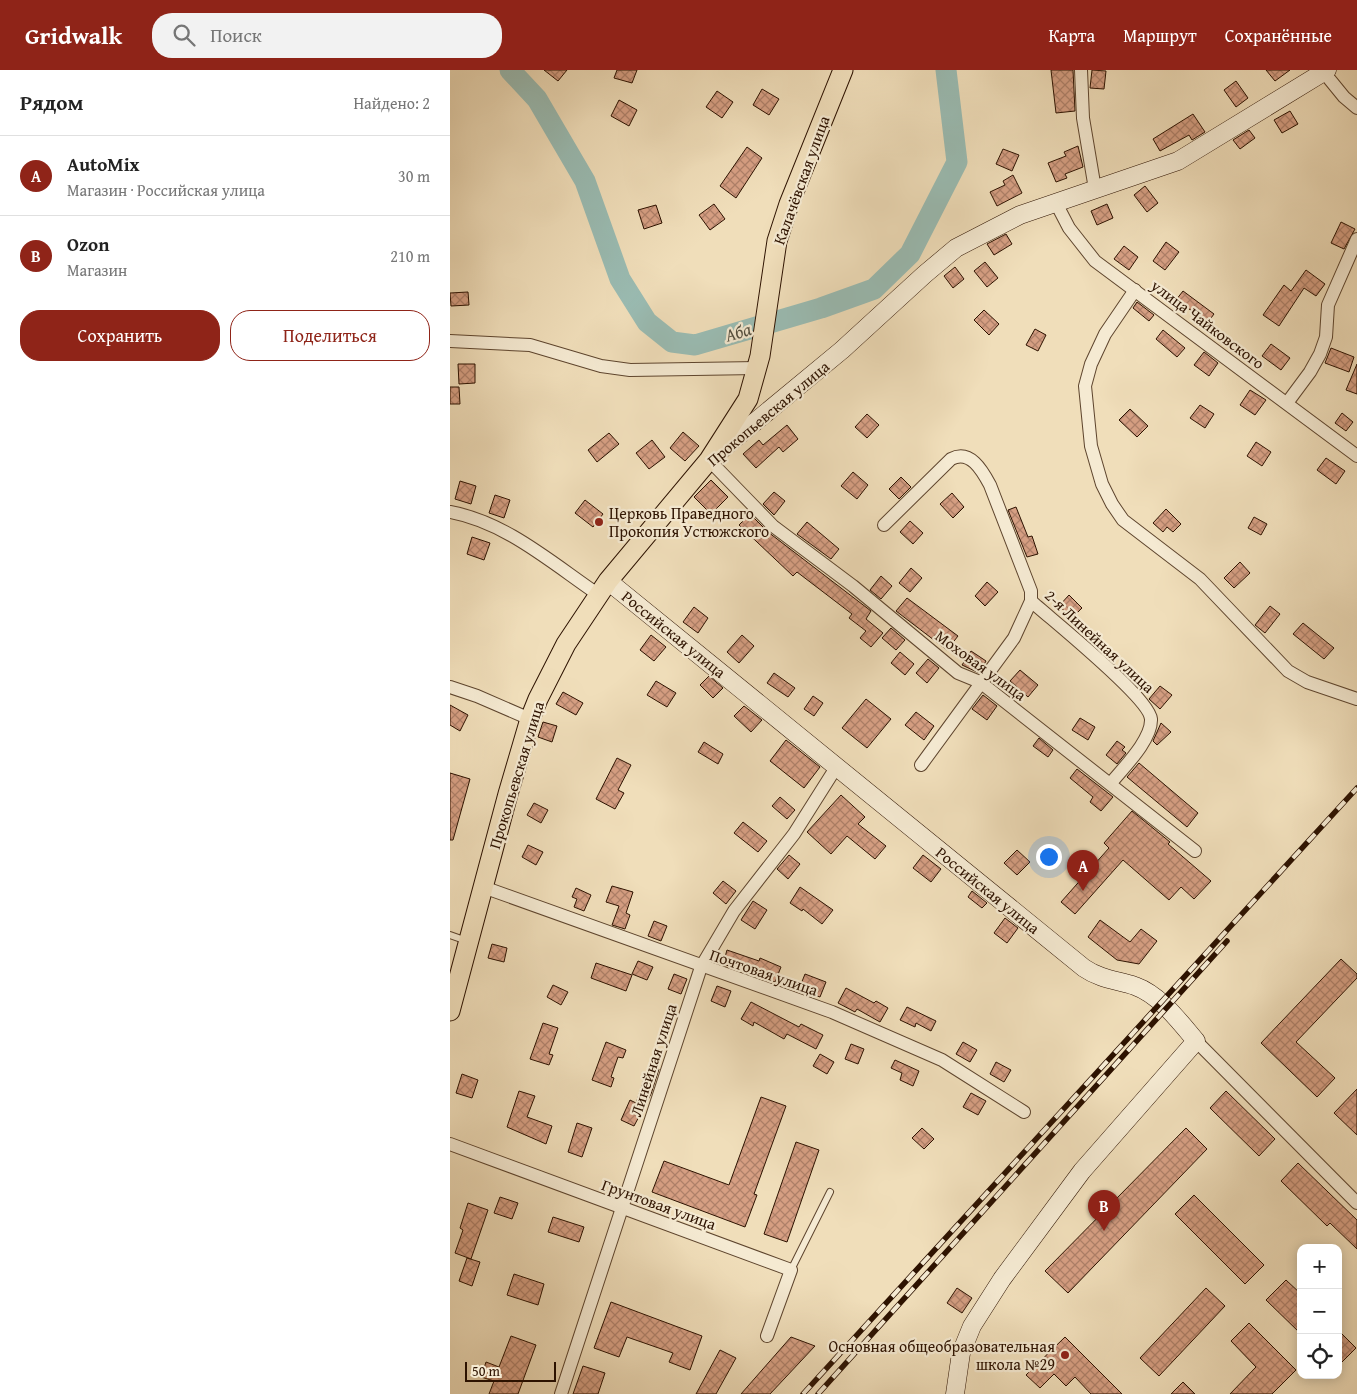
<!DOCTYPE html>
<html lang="ru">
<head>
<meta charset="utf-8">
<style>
  body { margin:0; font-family:"Gentium Book Plus",serif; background:#f2f2f2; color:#222 }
  .controls { position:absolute; right:15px; bottom:15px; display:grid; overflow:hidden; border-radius:10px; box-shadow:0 2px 12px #0003 }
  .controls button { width:45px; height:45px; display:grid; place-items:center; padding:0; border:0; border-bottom:1px solid #e0e0e0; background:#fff; color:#222; font:25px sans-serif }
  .scale { position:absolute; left:15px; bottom:12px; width:91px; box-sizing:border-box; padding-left:5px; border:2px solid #2d1200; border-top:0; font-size:14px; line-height:18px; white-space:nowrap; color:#2d1200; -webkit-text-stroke:4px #f5ead2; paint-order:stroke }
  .you { position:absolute; left:598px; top:786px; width:18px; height:18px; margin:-12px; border:4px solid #fff; border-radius:50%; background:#1a73e8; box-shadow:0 0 0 8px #1a73e833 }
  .badge { display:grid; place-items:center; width:32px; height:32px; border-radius:50%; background:#8f2418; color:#fff; font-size:16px; font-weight:700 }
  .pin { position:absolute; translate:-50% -41px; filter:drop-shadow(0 1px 2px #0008) }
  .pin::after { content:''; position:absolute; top:26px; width:18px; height:15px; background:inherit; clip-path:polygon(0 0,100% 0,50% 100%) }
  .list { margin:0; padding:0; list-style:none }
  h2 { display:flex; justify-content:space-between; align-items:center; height:65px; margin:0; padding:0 20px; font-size:21px }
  h2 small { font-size:16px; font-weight:400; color:#767676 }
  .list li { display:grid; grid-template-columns:32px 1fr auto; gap:15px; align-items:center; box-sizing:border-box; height:80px; padding:0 20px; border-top:1px solid #e0e0e0 }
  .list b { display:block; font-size:19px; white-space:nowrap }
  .list p { margin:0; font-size:16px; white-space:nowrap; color:#767676 }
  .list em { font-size:16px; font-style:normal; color:#767676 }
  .actions { display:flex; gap:10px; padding:15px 20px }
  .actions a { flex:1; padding:11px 0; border:1px solid #8f2418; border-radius:20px; text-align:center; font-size:18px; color:#8f2418 }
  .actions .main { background:#8f2418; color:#fff }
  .icon { flex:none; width:28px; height:28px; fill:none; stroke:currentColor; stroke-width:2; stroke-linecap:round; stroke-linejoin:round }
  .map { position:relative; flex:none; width:907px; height:1324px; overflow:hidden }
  header { display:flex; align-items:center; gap:30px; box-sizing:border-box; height:70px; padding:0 25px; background:#8f2418; color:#fff }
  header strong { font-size:24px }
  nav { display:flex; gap:28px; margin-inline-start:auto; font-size:18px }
  .search { width:350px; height:45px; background:#f2f2f2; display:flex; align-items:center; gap:12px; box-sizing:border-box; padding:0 18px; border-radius:20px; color:#767676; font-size:19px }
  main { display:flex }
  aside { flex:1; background:#fff }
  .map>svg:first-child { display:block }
</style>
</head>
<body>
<header>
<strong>Gridwalk</strong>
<div class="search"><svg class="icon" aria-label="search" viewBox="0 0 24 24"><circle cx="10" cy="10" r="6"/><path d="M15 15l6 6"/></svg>Поиск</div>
<nav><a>Карта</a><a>Маршрут</a><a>Сохранённые</a></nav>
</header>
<main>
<aside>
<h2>Рядом<small>Найдено: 2</small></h2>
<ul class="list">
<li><span class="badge">A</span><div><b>AutoMix</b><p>Магазин · Российская улица</p></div><em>30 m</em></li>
<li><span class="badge">B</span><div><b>Ozon</b><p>Магазин</p></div><em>210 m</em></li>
</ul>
<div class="actions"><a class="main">Сохранить</a><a>Поделиться</a></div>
</aside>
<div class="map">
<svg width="907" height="1324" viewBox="0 0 907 1324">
  <defs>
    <pattern id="building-cross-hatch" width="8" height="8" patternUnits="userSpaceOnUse" patternTransform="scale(1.25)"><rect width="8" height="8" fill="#d69f83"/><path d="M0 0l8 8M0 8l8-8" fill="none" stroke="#ae8069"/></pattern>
  </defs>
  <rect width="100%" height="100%" fill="#f0deba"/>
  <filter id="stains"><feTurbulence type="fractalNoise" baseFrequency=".004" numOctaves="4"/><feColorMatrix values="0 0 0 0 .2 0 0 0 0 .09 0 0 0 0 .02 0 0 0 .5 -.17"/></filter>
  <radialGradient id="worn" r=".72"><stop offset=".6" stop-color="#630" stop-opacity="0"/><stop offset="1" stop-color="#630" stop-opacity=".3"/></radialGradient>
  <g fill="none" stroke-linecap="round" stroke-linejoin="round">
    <polyline stroke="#9abcb3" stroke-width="21" points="60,0 87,29 135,111 170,209 197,252 222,272 245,275 371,238 424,219 460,184 507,92 496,0"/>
  </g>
  <g fill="url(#building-cross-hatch)" stroke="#2d1200">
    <polygon points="94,0 117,0 108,11"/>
    <polygon points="167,0 187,0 182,13 164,8"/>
    <polygon points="601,0 623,0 625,41 606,43"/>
    <polygon points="642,0 656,1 654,19 640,18"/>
    <polygon points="816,0 840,0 825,11"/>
    <polygon points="786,11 798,28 786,37 774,20"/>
    <polygon points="312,19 329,29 319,45 303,35"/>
    <polygon points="267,21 283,32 272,48 256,37"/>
    <polygon points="169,30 187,40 179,56 161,46"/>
    <polygon points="840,41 848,54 832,63 824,50"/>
    <polygon points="743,44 755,62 742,70 739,65 710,81 703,69"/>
    <polygon points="799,60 805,68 790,79 783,70"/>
    <polygon points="628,76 633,97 615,104 617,108 606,112 598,93 616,86 614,82"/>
    <polygon points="297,77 312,88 286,128 270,116"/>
    <polygon points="553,79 569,85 562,101 546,94"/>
    <polygon points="563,105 572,123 547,136 540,122 555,115 553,111"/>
    <polygon points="695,116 708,133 697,142 684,125"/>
    <polygon points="264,134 275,149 260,160 249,145"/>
    <polygon points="657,134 663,148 647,155 641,141"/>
    <polygon points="206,135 212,153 194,159 188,140"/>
    <polygon points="891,152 905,159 894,179 881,173"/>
    <polygon points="556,164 562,174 544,185 537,174"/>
    <polygon points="716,172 729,182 715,200 703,191"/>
    <polygon points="674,176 688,187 679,200 664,189"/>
    <polygon points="535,192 548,208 537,217 524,201"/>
    <polygon points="505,197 514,209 503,218 494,206"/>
    <polygon points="856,200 875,214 866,226 854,218 829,256 813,245 834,215 841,221"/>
    <polygon points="733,221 764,244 758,252 726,230"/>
    <polygon points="18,222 19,235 1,236 0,223"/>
    <polygon points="687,232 704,245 699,251 683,238"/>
    <polygon points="534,240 549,254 539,265 524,250"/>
    <polygon points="585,259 596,265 588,281 576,275"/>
    <polygon points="713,260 735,278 727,287 706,269"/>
    <polygon points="821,274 840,288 831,300 812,286"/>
    <polygon points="881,278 904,287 899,302 875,293"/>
    <polygon points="754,282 768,293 759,306 744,295"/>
    <polygon points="8,294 25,294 25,313 9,314"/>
    <polygon points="907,294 907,324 896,320"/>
    <polygon points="0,317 9,317 10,334 0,334"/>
    <polygon points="800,320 816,330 805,345 790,335"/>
    <polygon points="750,335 764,344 755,358 740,348"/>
    <polygon points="680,339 698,356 687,367 669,350"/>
    <polygon points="892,343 903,352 896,361 885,353"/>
    <polygon points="417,344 429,355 417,368 405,357"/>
    <polygon points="337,355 348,369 333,382 329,377 306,398 293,384 309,370 313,375"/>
    <polygon points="233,362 249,376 235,391 220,378"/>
    <polygon points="159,363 169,374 147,392 138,380"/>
    <polygon points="202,370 215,387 199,399 186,383"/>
    <polygon points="806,372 821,382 812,396 797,386"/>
    <polygon points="876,388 895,401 886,414 867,400"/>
    <polygon points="403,402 418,415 407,429 391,416"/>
    <polygon points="451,407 461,417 449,429 439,419"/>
    <polygon points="261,410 278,427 261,444 244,427"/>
    <polygon points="10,411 26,416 21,434 5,429"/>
    <polygon points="324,422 335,431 324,445 313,434"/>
    <polygon points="502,423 514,437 503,448 490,434"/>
    <polygon points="45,425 60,430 54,448 39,443"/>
    <polygon points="135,430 153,444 143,457 125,443"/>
    <polygon points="566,437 578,467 582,466 588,484 577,487 558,440"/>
    <polygon points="716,439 731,454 723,462 717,457 713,462 703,453"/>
    <polygon points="300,444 318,462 421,541 416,549 433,563 421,577 410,568 416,561 399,548 402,544 347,502 343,506 289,455"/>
    <polygon points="804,447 817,454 811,465 798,458"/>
    <polygon points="460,451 473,463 463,474 450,462"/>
    <polygon points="357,452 389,479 381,489 347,464"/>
    <polygon points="22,467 40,473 34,490 17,484"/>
    <polygon points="790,492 800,503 784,518 774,508"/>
    <polygon points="461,498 472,508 460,522 449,513"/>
    <polygon points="431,506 442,516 431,529 420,520"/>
    <polygon points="537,512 548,522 535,536 525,526"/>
    <polygon points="619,525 632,538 622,548 609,536"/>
    <polygon points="457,528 508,566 497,580 446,541"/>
    <polygon points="820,536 830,544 815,563 805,555"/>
    <polygon points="244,537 258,548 248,563 233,552"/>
    <polygon points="853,553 884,578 874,589 843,564"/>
    <polygon points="441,558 455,570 446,580 432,568"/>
    <polygon points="201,565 216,577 204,591 190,580"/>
    <polygon points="292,565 304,576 289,593 277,582"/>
    <polygon points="521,581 536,591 529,603 512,595"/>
    <polygon points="450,582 464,594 455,605 441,593"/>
    <polygon points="478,589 489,598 477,613 466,603"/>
    <polygon points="570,600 588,615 578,627 560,611"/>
    <polygon points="324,603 345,618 338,627 317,613"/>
    <polygon points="259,606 273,618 263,628 250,615"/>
    <polygon points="206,611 226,623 217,637 197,625"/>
    <polygon points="710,616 722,625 710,639 699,629"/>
    <polygon points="113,622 133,633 126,645 106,634"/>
    <polygon points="533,625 547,636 537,650 522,639"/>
    <polygon points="363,626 373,633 364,646 354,639"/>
    <polygon points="416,629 441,649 417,678 392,658"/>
    <polygon points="0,635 18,645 10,661 0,655"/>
    <polygon points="294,636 312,650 301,662 284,646"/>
    <polygon points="466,642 484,656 474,670 455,655"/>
    <polygon points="630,648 645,657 638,670 622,660"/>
    <polygon points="93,652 107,656 102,672 88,667"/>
    <polygon points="711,653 721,662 707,675 703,671"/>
    <polygon points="589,668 603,680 598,687 583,676"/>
    <polygon points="336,670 370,697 354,718 320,691"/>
    <polygon points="667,671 675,677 672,680 676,683 667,694 656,685"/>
    <polygon points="254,672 273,684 268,694 248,682"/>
    <polygon points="167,688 181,695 168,720 174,723 165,739 146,729"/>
    <polygon points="689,693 748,743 737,757 677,707"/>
    <polygon points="627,699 663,727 651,741 640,732 643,727 620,708"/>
    <polygon points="0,703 20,709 3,770 0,770"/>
    <polygon points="391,725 415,747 408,754 436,776 425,789 397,766 381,784 357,762"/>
    <polygon points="330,727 345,740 337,749 322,736"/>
    <polygon points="84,733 98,740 91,753 77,745"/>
    <polygon points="682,741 720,772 718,774 761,811 744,829 731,817 719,830 673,790 625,844 611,832 659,778 654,773"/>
    <polygon points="293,752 317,771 308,782 284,763"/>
    <polygon points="78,775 93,782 86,795 72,787"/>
    <polygon points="567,780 580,792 567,805 554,793"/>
    <polygon points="339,785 350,794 338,809 327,799"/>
    <polygon points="473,785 491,799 481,812 463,798"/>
    <polygon points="273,811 286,821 276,834 263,823"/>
    <polygon points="162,816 183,822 176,843 180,845 175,859 162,855 169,836 156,832"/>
    <polygon points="350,817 383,840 372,854 353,839 352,841 340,833"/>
    <polygon points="126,818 141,825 134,841 124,837 127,829 122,827"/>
    <polygon points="522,821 537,833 532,838 518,827"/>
    <polygon points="303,831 317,840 305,859 291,850"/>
    <polygon points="555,848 568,858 557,873 544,863"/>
    <polygon points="650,850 680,872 691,859 707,871 689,894 667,890 638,867"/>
    <polygon points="204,851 217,856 211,871 198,866"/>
    <polygon points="42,874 57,878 54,892 38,888"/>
    <polygon points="277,880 309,891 310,888 331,897 325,912 289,897 288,899 273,894"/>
    <polygon points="891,889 907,904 907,908 846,972 885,1008 867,1027 811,973"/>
    <polygon points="188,891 203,897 197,910 182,904"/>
    <polygon points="146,893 182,905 176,921 141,908"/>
    <polygon points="224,904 237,909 231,924 218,919"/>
    <polygon points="355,904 376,912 370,927 349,919"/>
    <polygon points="103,915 118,922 111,935 97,927"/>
    <polygon points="267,916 281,921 275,937 261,931"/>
    <polygon points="396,918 424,933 426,931 438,938 430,952 407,939 405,942 388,933"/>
    <polygon points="301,932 349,957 351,954 373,965 366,979 337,964 334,969 304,952 303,956 291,949"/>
    <polygon points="457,937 486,951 481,961 466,953 465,957 450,950"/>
    <polygon points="93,953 108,958 99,984 103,985 99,995 80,989"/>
    <polygon points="156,972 176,980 173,988 168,987 161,1007 164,1008 161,1017 142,1010"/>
    <polygon points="513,972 527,980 520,992 506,984"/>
    <polygon points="401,974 414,979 408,994 395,989"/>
    <polygon points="370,984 384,992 377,1004 363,996"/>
    <polygon points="445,990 469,1001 463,1016 450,1010 452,1003 441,998"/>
    <polygon points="546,992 561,1000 554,1012 540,1004"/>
    <polygon points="199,995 209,999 201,1024 184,1056 171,1050 180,1030 186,1033"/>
    <polygon points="12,1004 28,1010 22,1028 6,1023"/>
    <polygon points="907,1019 907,1065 884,1043"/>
    <polygon points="69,1021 85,1026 77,1047 102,1056 96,1074 57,1057"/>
    <polygon points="776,1021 825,1069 809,1086 760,1038"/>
    <polygon points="521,1023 536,1031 528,1045 513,1037"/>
    <polygon points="311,1027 336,1036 304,1124 307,1125 295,1157 202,1122 214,1091 279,1115"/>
    <polygon points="127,1053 142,1058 132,1087 118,1082"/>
    <polygon points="472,1058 484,1069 474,1079 462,1068"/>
    <polygon points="736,1058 757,1079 618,1223 595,1201"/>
    <polygon points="346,1072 369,1080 337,1172 314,1164"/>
    <polygon points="848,1093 907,1150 907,1179 880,1153 877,1156 831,1111"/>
    <polygon points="744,1125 814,1195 795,1214 725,1144"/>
    <polygon points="50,1127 68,1133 62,1149 44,1143"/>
    <polygon points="18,1133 38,1140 21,1189 5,1183 13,1160 10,1158"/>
    <polygon points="103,1147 134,1157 129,1172 98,1162"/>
    <polygon points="17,1188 30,1192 22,1216 9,1211"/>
    <polygon points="64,1204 94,1214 88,1235 57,1225"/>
    <polygon points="836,1210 851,1224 851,1264 816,1230"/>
    <polygon points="507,1218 522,1228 512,1243 497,1233"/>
    <polygon points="756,1218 775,1236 709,1306 690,1288"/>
    <polygon points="161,1232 252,1266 240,1300 219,1292 223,1283 177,1267 169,1287 144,1278"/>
    <polygon points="799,1253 846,1300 822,1324 780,1324 806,1297 781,1271"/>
    <polygon points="888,1260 906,1278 888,1296"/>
    <polygon points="61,1266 86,1275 68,1324 39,1324 44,1311 31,1307 36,1292 49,1297"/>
    <polygon points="341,1267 365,1276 320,1324 291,1324"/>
    <polygon points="615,1267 672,1324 641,1324 625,1307 616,1316 604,1304 590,1318 576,1305"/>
    <polygon points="270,1280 286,1288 266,1324 246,1324"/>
    <polygon points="133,1296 155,1303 148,1324 123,1324"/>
    <polygon points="733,1312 745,1324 721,1324"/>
  </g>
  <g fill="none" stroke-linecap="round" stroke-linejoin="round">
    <g stroke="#5e452e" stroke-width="8">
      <g id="lane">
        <polyline points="0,865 17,871"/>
        <polyline points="341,1200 380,1122"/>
      </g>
    </g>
    <g stroke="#5e452e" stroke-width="14">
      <g id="street">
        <polyline points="631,0 633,48 645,119"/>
        <polyline points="872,0 894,27 907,38"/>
        <polyline points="606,133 619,158 645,191 907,386"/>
        <polyline points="685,220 655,264 641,294 635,316 641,376 652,414 662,434 673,450 750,509 838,601 857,612 907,629"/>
        <polyline points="0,271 80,275 151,296 180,300 307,298"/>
        <polyline points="837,333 860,302 870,284 876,267 878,235 907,169"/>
        <polyline points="259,390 323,456 403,516 508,603 530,612 745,781"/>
        <path d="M0,442C56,452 103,494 149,525"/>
        <path d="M434,455L501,389C520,379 532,400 540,415L581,521V531L564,568L471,695"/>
        <path d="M581,531C602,550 699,627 701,649C702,670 673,698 661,713"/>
        <polyline points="0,617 27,626 80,649"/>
        <polyline points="33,817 382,942 492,990 574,1042"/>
        <polyline points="746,971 907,1133"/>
        <polyline points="0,1074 341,1200 317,1266"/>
        <polyline points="111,1324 251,897 284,841 344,764 387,696"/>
      </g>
    </g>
    <g stroke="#2d1200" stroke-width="19">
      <g id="secondary">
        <polyline points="265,385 392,280 475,204 506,178 570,145 728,91 877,0"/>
        <path d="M158,511L634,898C650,909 666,910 685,916C710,925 729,951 746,971L632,1101L552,1209L522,1256L511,1283L505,1324"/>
      </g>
    </g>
    <g stroke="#2d1200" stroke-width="21">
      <polyline id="primary" points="0,941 58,724 80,649 88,629 116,574 158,511 259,390 298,329 310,286 327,171 339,134 393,0"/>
    </g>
    <use href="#lane" stroke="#f5ead2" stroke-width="6"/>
    <use href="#street" stroke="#f5ead2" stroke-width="12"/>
    <use href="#secondary" stroke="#f5ead2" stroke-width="18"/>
    <use href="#primary" stroke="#f0deba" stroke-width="19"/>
    <g stroke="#2d1200" stroke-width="5.5">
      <g id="rail">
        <polyline points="353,1324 907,718"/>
        <polyline points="368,1324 777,871"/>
      </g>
    </g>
    <use href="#rail" stroke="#f5ead2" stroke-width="4" stroke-dasharray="11" stroke-linecap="butt"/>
  </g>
  <g fill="#8f2418" stroke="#f5ead2" stroke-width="2">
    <circle cx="149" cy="452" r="5"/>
    <circle cx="615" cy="1285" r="5"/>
  </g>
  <g text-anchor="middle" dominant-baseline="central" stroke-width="4.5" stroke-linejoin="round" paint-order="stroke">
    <g font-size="16" fill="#2d1200" stroke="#f5ead2">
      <text transform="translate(351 110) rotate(-70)">Калачёвская улица</text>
      <text transform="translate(758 254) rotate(37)">улица Чайковского</text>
      <text transform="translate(318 343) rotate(-40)">Прокопьевская улица</text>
      <text transform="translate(224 564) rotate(39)">Российская улица</text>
      <text transform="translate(650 571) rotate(43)">2-я Линейная улица</text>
      <text transform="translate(531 595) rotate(36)">Моховая улица</text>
      <text transform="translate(66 705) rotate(-73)">Прокопьевская улица</text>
      <text transform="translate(538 820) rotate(39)">Российская улица</text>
      <text transform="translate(314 902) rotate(19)">Почтовая улица</text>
      <text transform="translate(203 990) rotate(-72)">Линейная улица</text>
      <text transform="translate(209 1134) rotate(20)">Грунтовая улица</text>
    </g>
    <g font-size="16" fill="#2d1200" stroke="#f5ead2" text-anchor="start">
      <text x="159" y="443">Церковь Праведного<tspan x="159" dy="18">Прокопия Устюжского</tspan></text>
      <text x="605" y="1276" text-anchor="end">Основная общеобразовательная<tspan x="605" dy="18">школа №29</tspan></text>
    </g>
    <g font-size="18" font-style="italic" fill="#534e3f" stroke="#f5ead2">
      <text transform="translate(288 262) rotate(-17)">Аба</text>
    </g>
  </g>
  <rect width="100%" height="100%" filter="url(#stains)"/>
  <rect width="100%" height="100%" fill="url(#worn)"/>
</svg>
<div class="controls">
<button>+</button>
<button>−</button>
<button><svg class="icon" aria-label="locate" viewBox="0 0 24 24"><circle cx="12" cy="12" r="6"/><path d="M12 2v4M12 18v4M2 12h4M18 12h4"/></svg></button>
</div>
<div class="scale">50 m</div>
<div class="you"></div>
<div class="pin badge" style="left:633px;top:821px">A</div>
<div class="pin badge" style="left:654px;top:1161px">B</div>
</div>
</main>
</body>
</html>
